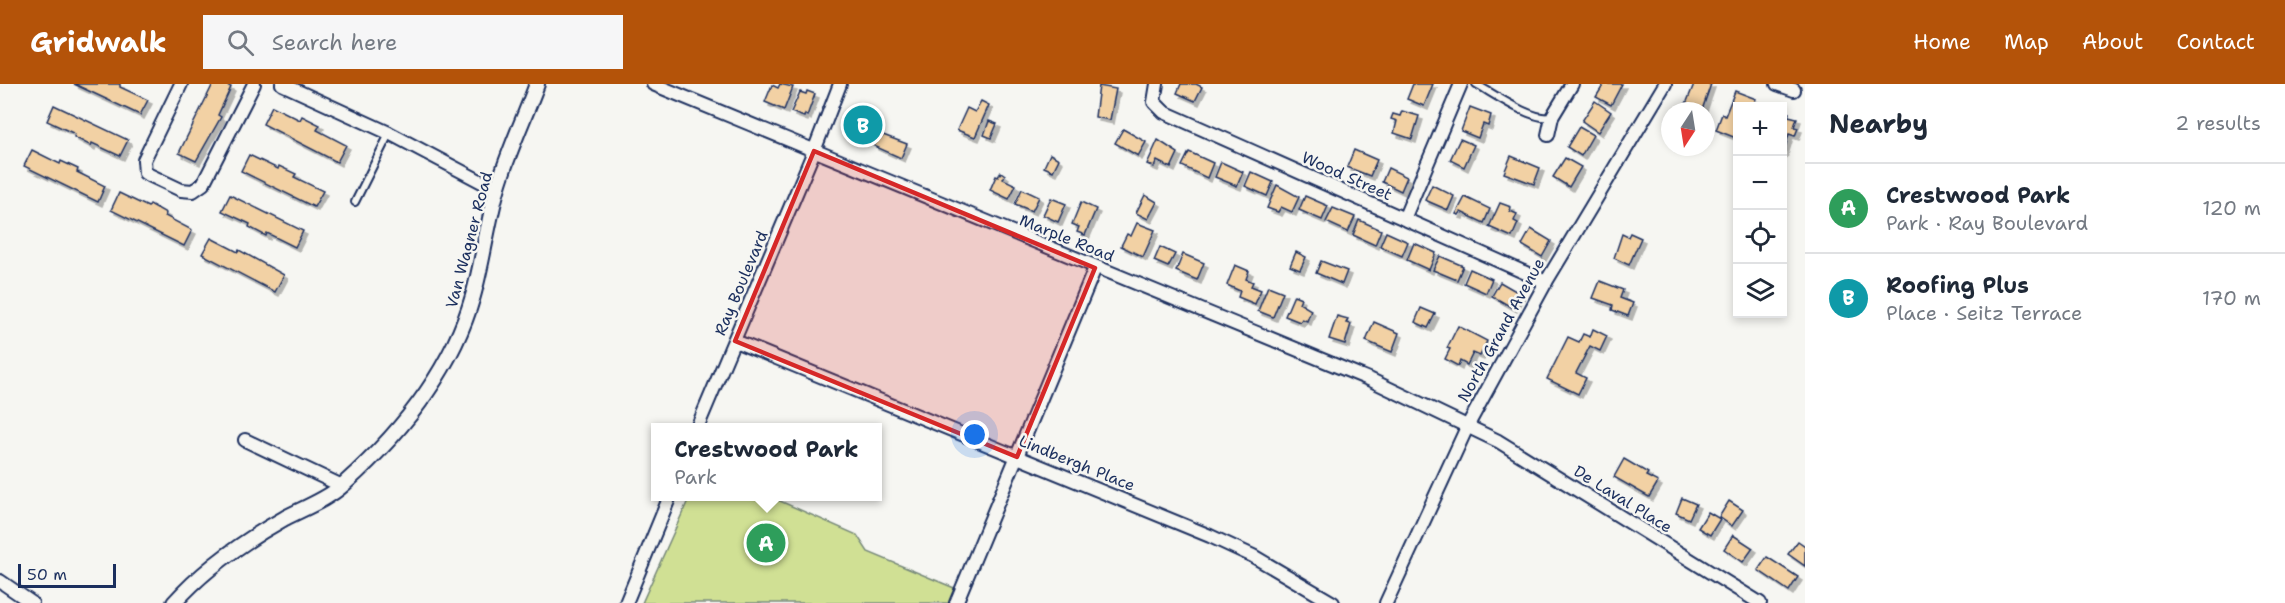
<!DOCTYPE html>
<html lang="en">
<head>
<meta charset="utf-8">
<style>
  body { margin:0; font-family:"Shantell Sans",sans-serif; background:#f6f6f7; color:#1f2937 }
  .controls { position:absolute; right:18px; top:18px; display:grid; overflow:hidden; border-radius:0px; box-shadow:0 3px 9px #0003 }
  .controls button { width:54px; height:54px; display:grid; place-items:center; padding:0; border:0; border-bottom:2px solid #e0e1e3; background:#fff; color:#1f2937; font:30px sans-serif }
  .compass { position:absolute; left:1661px; top:18px; width:54px; height:54px; border-radius:50%; background:#fff; box-shadow:0 3px 9px #0003; rotate:192deg }
  .scale { position:absolute; left:18px; bottom:15px; width:98px; box-sizing:border-box; padding-left:6px; border:3px solid #1b2f5e; border-top:0; font-size:16px; line-height:21px; white-space:nowrap; color:#1b2f5e; -webkit-text-stroke:4px #f6f6f2; paint-order:stroke }
  .you { position:absolute; left:975px; top:351px; width:21px; height:21px; margin:-15px; border:4px solid #fff; border-radius:50%; background:#1a73e8; box-shadow:0 0 0 9px #1a73e833 }
  .badge { display:grid; place-items:center; width:39px; height:39px; border-radius:50%; background:#b45309; color:#fff; font-size:20px; font-weight:700 }
  .pin { position:absolute; translate:-50% -50%; border:3px solid #fff; box-shadow:0 2px 6px #0006 }
  .popup { position:absolute; left:651px; top:339px; width:231px; height:78px; box-sizing:border-box; display:grid; place-content:center; border-radius:0px; background:#fff; filter:drop-shadow(0 2px 4px #0005); font-size:20px; white-space:nowrap; color:#747a83 }
  .popup b { font-size:22px; color:#1f2937 }
  .popup::after { content:''; position:absolute; left:50%; top:100%; margin-left:-12px; border:12px solid transparent; border-top-color:#fff }
  .list { margin:0; padding:0; list-style:none }
  h2 { display:flex; justify-content:space-between; align-items:center; height:78px; margin:0; padding:0 24px; font-size:26px }
  h2 small { font-size:20px; font-weight:400; color:#747a83 }
  .list li { display:grid; grid-template-columns:39px 1fr auto; gap:18px; align-items:center; box-sizing:border-box; height:90px; padding:0 24px; border-top:2px solid #e0e1e3 }
  .list b { display:block; font-size:22px; white-space:nowrap }
  .list p { margin:0; font-size:20px; white-space:nowrap; color:#747a83 }
  .list em { font-size:20px; font-style:normal; color:#747a83 }
  .icon { flex:none; width:33px; height:33px; fill:none; stroke:currentColor; stroke-width:2; stroke-linecap:round; stroke-linejoin:round }
  .map { position:relative; flex:none; width:1805px; height:519px; overflow:hidden }
  header { display:flex; align-items:center; gap:36px; box-sizing:border-box; height:84px; padding:0 30px; background:#b45309; color:#fff }
  header strong { font-size:28px }
  nav { display:flex; gap:33px; margin-inline-start:auto; font-size:21px }
  .search { width:420px; height:54px; background:#f6f6f7; display:flex; align-items:center; gap:15px; box-sizing:border-box; padding:0 21px; border-radius:0px; color:#747a83; font-size:22px }
  main { display:flex }
  aside { flex:1; background:#fff }
  .map>svg:first-child { display:block }
</style>
</head>
<body>
<header>
<strong>Gridwalk</strong>
<div class="search"><svg class="icon" aria-label="search" viewBox="0 0 24 24"><circle cx="10" cy="10" r="6"/><path d="M15 15l6 6"/></svg>Search here</div>
<nav><a>Home</a><a>Map</a><a>About</a><a>Contact</a></nav>
</header>
<main>
<div class="map">
<svg width="1805" height="519" viewBox="0 0 1805 519">
  <defs>
    <filter id="shadow"><feDropShadow dx="4" dy="4" stdDeviation="0" flood-color="#0004"/></filter>
  </defs>
  <rect width="100%" height="100%" fill="#f6f6f2"/>
  <filter id="ink" filterUnits="userSpaceOnUse"><feTurbulence type="fractalNoise" baseFrequency=".0167" numOctaves="2"/><feDisplacementMap in="SourceGraphic" scale="12" xChannelSelector="R" yChannelSelector="G"/><feConvolveMatrix kernelMatrix="1 2 1 2 8 2 1 2 1" color-interpolation-filters="sRGB"/></filter>
  <g filter="url(#ink)">
    <polygon fill="#d0e094" stroke="#768879" stroke-width="1.5" points="690,412 771,413 857,451 868,468 959,506 953,519 642,519"/>
    <g fill="#f2d1a4" stroke="#1b2f5e" stroke-width="1.5" filter="url(#shadow)">
      <polygon points="74,0 120,0 120,3 148,16 140,31"/>
      <polygon points="213,0 225,0 231,3 218,31 221,33 196,77 179,69"/>
      <polygon points="780,0 793,3 784,26 765,18 772,1 778,4"/>
      <polygon points="1181,0 1196,0 1202,3 1195,17 1177,9"/>
      <polygon points="1413,0 1433,0 1424,22 1407,15"/>
      <polygon points="1604,0 1622,0 1611,21 1596,13"/>
      <polygon points="1694,0 1711,0 1702,26 1686,20"/>
      <polygon points="1099,2 1116,5 1110,36 1095,33"/>
      <polygon points="807,7 815,10 807,32 805,30 804,33 791,28 800,8 806,10"/>
      <polygon points="1735,7 1756,15 1753,22 1738,22 1736,54 1716,46 1722,30 1725,32"/>
      <polygon points="981,17 989,21 975,53 957,46 967,24 975,28"/>
      <polygon points="1595,17 1611,28 1598,48 1582,37"/>
      <polygon points="54,21 128,56 120,72 92,59 91,62 74,53 75,50 47,37"/>
      <polygon points="272,22 300,36 302,32 320,41 317,46 346,61 337,78 263,40"/>
      <polygon points="1470,23 1491,31 1488,42 1483,40 1478,54 1461,47"/>
      <polygon points="860,24 874,30 871,38 875,39 873,44 869,43 860,56 851,52 853,45 851,45"/>
      <polygon points="1402,27 1419,32 1412,55 1394,49 1397,37 1391,35 1393,30 1400,32"/>
      <polygon points="1782,27 1789,29 1788,32 1797,34 1794,43 1798,44 1795,52 1789,50 1783,70"/>
      <polygon points="989,37 997,40 991,54 984,51"/>
      <polygon points="1579,43 1593,51 1581,72 1567,63"/>
      <polygon points="1123,45 1146,58 1138,72 1115,59"/>
      <polygon points="883,51 907,60 901,74 874,62 879,52 882,53"/>
      <polygon points="1460,55 1474,61 1464,83 1450,76"/>
      <polygon points="1158,56 1178,69 1171,84 1157,77 1154,83 1147,80"/>
      <polygon points="32,66 60,80 61,77 78,85 77,88 105,102 98,118 24,82"/>
      <polygon points="1354,66 1377,76 1370,92 1347,83"/>
      <polygon points="1189,68 1213,79 1207,94 1182,82"/>
      <polygon points="1050,70 1059,75 1053,87 1044,83"/>
      <polygon points="249,71 278,85 279,82 296,90 294,93 323,107 314,123 241,87"/>
      <polygon points="1511,72 1540,84 1534,100 1504,89"/>
      <polygon points="1565,74 1581,83 1569,103 1553,93"/>
      <polygon points="1221,78 1243,88 1237,102 1215,93"/>
      <polygon points="1388,84 1407,93 1401,107 1382,98"/>
      <polygon points="1001,88 1005,91 1003,95 1016,101 1009,115 990,106 996,92 998,93"/>
      <polygon points="1251,88 1273,98 1267,112 1245,102"/>
      <polygon points="1277,101 1299,113 1292,128 1281,123 1278,128 1267,124"/>
      <polygon points="1432,101 1454,112 1448,126 1425,116"/>
      <polygon points="1022,105 1039,113 1032,127 1015,120"/>
      <polygon points="119,109 148,123 150,120 166,129 165,132 192,146 184,162 111,126"/>
      <polygon points="230,111 303,147 295,163 267,149 266,152 249,143 250,140 222,127"/>
      <polygon points="1145,111 1157,118 1148,135 1136,129"/>
      <polygon points="1305,112 1328,122 1322,136 1299,126"/>
      <polygon points="1465,113 1490,125 1484,139 1461,128 1459,131 1456,130"/>
      <polygon points="1051,114 1066,120 1058,138 1043,131"/>
      <polygon points="1081,118 1096,125 1085,151 1077,148 1079,143 1072,140"/>
      <polygon points="1500,119 1511,123 1510,127 1517,130 1514,137 1518,139 1512,153 1489,143"/>
      <polygon points="1333,124 1355,133 1348,148 1326,138"/>
      <polygon points="1359,136 1381,146 1375,161 1353,151"/>
      <polygon points="1137,139 1155,146 1143,173 1121,162 1127,150 1131,152"/>
      <polygon points="1531,145 1551,157 1542,173 1522,161"/>
      <polygon points="1386,148 1408,158 1402,172 1380,162"/>
      <polygon points="1630,149 1641,154 1629,181 1614,174 1622,150 1628,153"/>
      <polygon points="211,154 238,168 239,166 284,191 275,208 202,170"/>
      <polygon points="1414,159 1436,169 1429,186 1407,176"/>
      <polygon points="1160,163 1175,170 1168,183 1154,177"/>
      <polygon points="1296,168 1306,173 1300,186 1290,182"/>
      <polygon points="1183,170 1204,179 1197,196 1176,187"/>
      <polygon points="1440,172 1463,182 1457,196 1433,186"/>
      <polygon points="1321,177 1347,187 1342,200 1316,189"/>
      <polygon points="1235,181 1249,187 1246,195 1253,198 1251,202 1261,206 1255,220 1238,213 1240,207 1227,201"/>
      <polygon points="1470,185 1492,195 1486,209 1464,199"/>
      <polygon points="1600,197 1623,206 1620,214 1633,219 1628,232 1612,226 1613,221 1593,214"/>
      <polygon points="1500,198 1521,210 1513,224 1492,212"/>
      <polygon points="1268,202 1283,208 1273,233 1258,227"/>
      <polygon points="1294,211 1301,214 1299,219 1311,226 1307,237 1302,235 1300,238 1285,232"/>
      <polygon points="1421,224 1435,230 1428,244 1415,238"/>
      <polygon points="1337,232 1348,235 1346,239 1351,240 1345,260 1329,255"/>
      <polygon points="1374,238 1399,249 1392,268 1366,257"/>
      <polygon points="1458,242 1487,257 1480,272 1473,269 1467,281 1460,277 1458,282 1445,275 1450,265 1447,264"/>
      <polygon points="1593,245 1607,252 1600,267 1590,262 1576,289 1586,294 1578,310 1547,295 1568,253 1579,258 1583,250 1590,253"/>
      <polygon points="1624,375 1648,389 1646,392 1658,398 1649,413 1614,393"/>
      <polygon points="1682,414 1696,420 1689,435 1676,429"/>
      <polygon points="1729,417 1743,426 1732,442 1719,433"/>
      <polygon points="1708,428 1720,435 1710,451 1698,444"/>
      <polygon points="1733,451 1753,464 1743,478 1724,465"/>
      <polygon points="1798,457 1805,462 1805,482 1788,470"/>
      <polygon points="1767,473 1798,493 1789,507 1758,486"/>
    </g>
    <g fill="none" stroke-linecap="round" stroke-linejoin="round">
      <g stroke="#1b2f5e" stroke-width="10">
        <g id="service">
          <path d="M1476,0C1494,10 1532,37 1551,33"/>
          <polyline points="355,118 389,50"/>
        </g>
      </g>
      <g stroke="#1b2f5e" stroke-width="16">
        <g id="minor">
          <polyline points="181,0 144,76 145,89 181,106 193,107 203,100 254,0"/>
          <polyline points="282,0 389,49 497,106"/>
          <polyline points="653,0 1371,296 1498,357 1760,519"/>
          <polyline points="1157,0 1154,18 1164,28 1546,198"/>
          <polyline points="1777,0 1794,6"/>
          <polyline points="1548,51 1552,33 1572,0"/>
          <polyline points="1404,135 1461,0"/>
          <polyline points="735,257 1210,452 1253,472 1333,519"/>
          <polyline points="697,344 814,67 840,0"/>
          <polyline points="245,356 342,402"/>
          <polyline points="0,497 32,519"/>
          <polyline points="626,519 670,412"/>
          <polyline points="956,519 1095,184"/>
          <polyline points="1386,519 1468,341 1546,198 1665,0"/>
        </g>
      </g>
      <g stroke="#1b2f5e" stroke-width="18">
        <path id="tertiary" d="M174,519C206,483 244,457 285,434C304,424 328,415 344,400C400,350 452,286 473,212C483,177 487,141 497,106C507,70 524,35 537,0"/>
      </g>
      <use href="#service" stroke="#f6f6f2" stroke-width="6"/>
      <use href="#minor" stroke="#f6f6f2" stroke-width="12"/>
      <use href="#tertiary" stroke="#f6f6f2" stroke-width="14"/>
    </g>
  </g>
  <path fill="#d62828" fill-opacity="0.2" stroke="#d62828" stroke-width="4.5" stroke-linejoin="round" d="M814,67L1095,184L1017,373L735,257Z"/>
  <g text-anchor="middle" dominant-baseline="central" stroke-width="5" stroke-linejoin="round" paint-order="stroke">
    <g font-size="16" fill="#1b2f5e" stroke="#f6f6f2">
      <text transform="translate(1347 92) rotate(24)">Wood Street</text>
      <text transform="translate(1067 154) rotate(22)">Marple Road</text>
      <text transform="translate(469 156) rotate(-75)">Van Wagner Road</text>
      <text transform="translate(741 199) rotate(-67)">Ray Boulevard</text>
      <text transform="translate(1501 246) rotate(-61)">North Grand Avenue</text>
      <text transform="translate(1077 379) rotate(22)">Lindbergh Place</text>
      <text transform="translate(1623 415) rotate(32)">De Laval Place</text>
    </g>
  </g>
</svg>
<div class="controls">
<button>+</button>
<button>−</button>
<button><svg class="icon" aria-label="locate" viewBox="0 0 24 24"><circle cx="12" cy="12" r="6"/><path d="M12 2v4M12 18v4M2 12h4M18 12h4"/></svg></button>
<button><svg class="icon" aria-label="layers" viewBox="0 0 24 24"><path d="M12 4l9 5-9 5-9-5zM3 14l9 5 9-5"/></svg></button>
</div>
<svg class="compass" viewBox="-18 -18 36 36"><path d="M0-13l5 13h-10z" fill="#e53935"/><path d="M0 13l5-13h-10z" fill="#747a83"/></svg>
<div class="scale">50 m</div>
<div class="you"></div>
<div class="pin badge" style="left:766px;top:459px;background:#2e9e5b">A</div>
<div class="popup"><b>Crestwood Park</b>Park</div>
<div class="pin badge" style="left:863px;top:41px;background:#0f9aa8">B</div>
</div>
<aside>
<h2>Nearby<small>2 results</small></h2>
<ul class="list">
<li><span class="badge" style="background:#2e9e5b">A</span><div><b>Crestwood Park</b><p>Park · Ray Boulevard</p></div><em>120 m</em></li>
<li><span class="badge" style="background:#0f9aa8">B</span><div><b>Roofing Plus</b><p>Place · Seitz Terrace</p></div><em>170 m</em></li>
</ul>
</aside>
</main>
</body>
</html>
